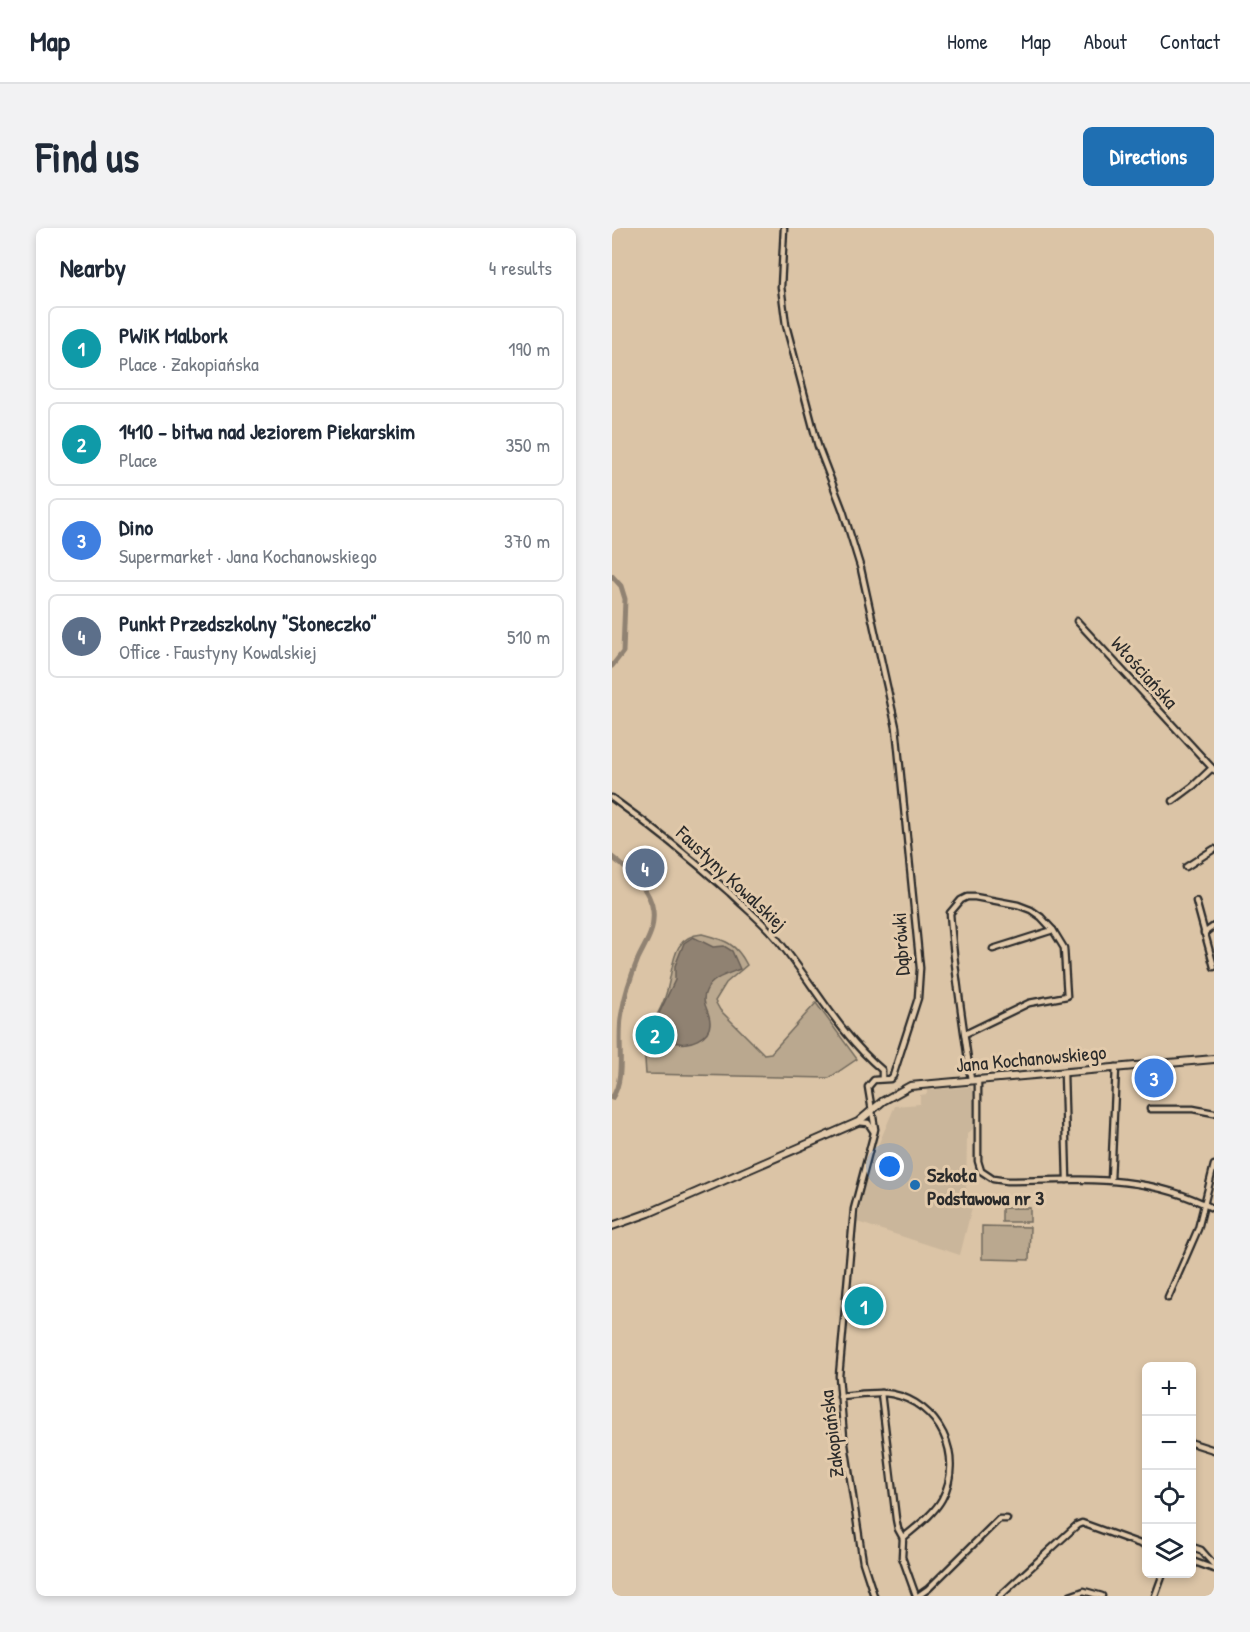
<!DOCTYPE html>
<html lang="en">
<head>
<meta charset="utf-8">
<style>
  body { margin:0; font-family:"Patrick Hand",sans-serif; background:#f2f2f3; color:#1f2937 }
  .controls { position:absolute; right:18px; bottom:18px; display:grid; overflow:hidden; border-radius:9px; box-shadow:0 3px 9px #0003 }
  .controls button { width:54px; height:54px; display:grid; place-items:center; padding:0; border:0; border-bottom:2px solid #e0e1e3; background:#fff; color:#1f2937; font:30px sans-serif }
  .you { position:absolute; left:278px; top:939px; width:21px; height:21px; margin:-15px; border:4px solid #fff; border-radius:50%; background:#1a73e8; box-shadow:0 0 0 9px #1a73e833 }
  .badge { display:grid; place-items:center; width:39px; height:39px; border-radius:50%; background:#1f6fb2; color:#fff; font-size:20px; font-weight:700 }
  .pin { position:absolute; translate:-50% -50%; border:3px solid #fff; box-shadow:0 2px 6px #0006 }
  .list { margin:0; padding:0; list-style:none }
  h2 { display:flex; justify-content:space-between; align-items:center; height:78px; margin:0; padding:0 24px; font-size:26px }
  h2 small { font-size:20px; font-weight:400; color:#747a83 }
  .list li { display:grid; grid-template-columns:39px 1fr auto; gap:18px; align-items:center; box-sizing:border-box; height:84px; margin:0 12px 12px; padding:0 12px; border:2px solid #e0e1e3; border-radius:9px }
  .list b { display:block; font-size:22px; white-space:nowrap }
  .list p { margin:0; font-size:20px; white-space:nowrap; color:#747a83 }
  .list em { font-size:20px; font-style:normal; color:#747a83 }
  .icon { flex:none; width:33px; height:33px; fill:none; stroke:currentColor; stroke-width:2; stroke-linecap:round; stroke-linejoin:round }
  .map { position:relative; flex:none; width:602px; height:1368px; overflow:hidden; border-radius:9px }
  header { display:flex; align-items:center; gap:36px; box-sizing:border-box; height:84px; padding:0 30px; background:#fff; border-bottom:2px solid #e0e1e3 }
  header strong { font-size:28px }
  nav { display:flex; gap:33px; margin-inline-start:auto; font-size:21px }
  .intro { display:flex; align-items:center; justify-content:space-between; box-sizing:border-box; height:144px; padding:0 36px }
  h1 { margin:0; font-size:42px }
  .button { padding:15px 27px; border-radius:9px; background:#1f6fb2; color:#fff; font-size:21px; font-weight:700 }
  main { display:flex; gap:36px; padding:0 36px }
  aside { flex:1; background:#fff; border-radius:9px; box-shadow:0 3px 9px #0003 }
  .map>svg:first-child { display:block }
</style>
</head>
<body>
<header>
<strong>Map</strong>
<nav><a>Home</a><a>Map</a><a>About</a><a>Contact</a></nav>
</header>
<div class="intro"><h1>Find us</h1><a class="button">Directions</a></div>
<main>
<aside>
<h2>Nearby<small>4 results</small></h2>
<ul class="list">
<li><span class="badge" style="background:#0f9aa8">1</span><div><b>PWiK Malbork</b><p>Place · Zakopiańska</p></div><em>190 m</em></li>
<li><span class="badge" style="background:#0f9aa8">2</span><div><b>1410 - bitwa nad Jeziorem Piekarskim</b><p>Place</p></div><em>350 m</em></li>
<li><span class="badge" style="background:#3f7fe0">3</span><div><b>Dino</b><p>Supermarket · Jana Kochanowskiego</p></div><em>370 m</em></li>
<li><span class="badge" style="background:#5c6f8a">4</span><div><b>Punkt Przedszkolny &quot;Słoneczko&quot;</b><p>Office · Faustyny Kowalskiej</p></div><em>510 m</em></li>
</ul>
</aside>
<div class="map">
<svg width="602" height="1368" viewBox="0 0 602 1368">
  <rect width="100%" height="100%" fill="#dbc4a6"/>
  <filter id="ink" filterUnits="userSpaceOnUse"><feTurbulence type="fractalNoise" baseFrequency=".0167" numOctaves="2"/><feDisplacementMap in="SourceGraphic" scale="12" xChannelSelector="R" yChannelSelector="G"/><feConvolveMatrix kernelMatrix="1 2 1 2 8 2 1 2 1" color-interpolation-filters="sRGB"/></filter>
  <g filter="url(#ink)">
    <polygon fill="#cab69b" points="359,859 362,866 361,901 355,906 354,971 362,971 348,1027 245,994 255,943 283,878 308,876 308,867 315,866 315,862"/>
    <g fill="#baa88f" stroke="#726a5d" stroke-width="1.5">
      <path d="M90,706C113,712 124,715 135,737L114,755L103,773L108,782L152,826L159,825L204,775L245,831L217,850L34,846L31,803C36,797 43,793 46,785C51,776 55,765 57,754C62,732 62,708 90,706Z"/>
      <rect x="390" y="980" width="28" height="14"/>
      <polygon points="370,998 418,999 417,1032 370,1031"/>
    </g>
    <path fill="#908272" stroke="#685f56" stroke-width="1.5" d="M81,709L101,719L112,718L120,723L128,741C116,746 99,750 94,763C88,776 98,782 98,794C99,810 75,819 63,814C55,810 48,801 43,794L63,752V738L72,715Z"/>
    <g fill="none" stroke-linecap="round" stroke-linejoin="round">
      <g stroke="#908272" stroke-width="5">
        <polyline points="0,348 9,358 13,371 11,424 0,438"/>
        <path d="M0,629C17,642 39,661 41,683C43,703 34,714 26,731C19,748 13,766 10,784C4,811 15,849 0,870"/>
      </g>
      <g stroke="#2b2b2b" stroke-width="9">
        <g id="minor">
          <polyline points="172,0 169,59 174,97 206,218 231,283 249,341 284,499 308,740 306,770 281,848 278,851 262,852 256,859 263,901 242,981 227,1148 232,1210 251,1334 262,1368"/>
          <polyline points="465,393 602,542"/>
          <path d="M0,570C42,600 80,631 118,665C133,680 150,693 164,710C200,753 226,805 270,842V850"/>
          <polyline points="561,573 581,558 600,540"/>
          <polyline points="574,639 602,621"/>
          <polyline points="584,673 602,739"/>
          <polyline points="592,705 602,698"/>
          <polyline points="381,721 441,702"/>
          <path d="M353,806L417,775L455,768L452,720L441,702L429,689L419,682L406,677L363,669H355L349,672L338,685C342,741 351,796 359,852"/>
          <polyline points="452,844 455,952"/>
          <path d="M366,851V933L369,943L381,951L395,953C468,952 534,945 602,981"/>
          <polyline points="538,881 581,881 602,885"/>
          <polyline points="246,894 256,895 262,904"/>
          <polyline points="499,952 504,839"/>
          <polyline points="556,1070 586,1001 602,937"/>
          <polyline points="269,1165 284,1291 286,1301 291,1310 290,1329 304,1368"/>
          <path d="M228,1168C245,1167 264,1163 280,1166C327,1175 353,1228 330,1271C321,1287 305,1298 291,1310"/>
          <polyline points="580,1215 602,1222"/>
          <polyline points="580,1319 589,1322 602,1337"/>
          <polyline points="580,1333 602,1341"/>
          <polyline points="306,1368 316,1361 387,1291 395,1291"/>
          <polyline points="388,1368 465,1297 470,1295 534,1318"/>
          <polyline points="458,1368 472,1363 490,1368"/>
          <polyline points="543,1368 551,1346"/>
        </g>
      </g>
      <g stroke="#2b2b2b" stroke-width="10">
        <polyline id="tertiary" points="0,998 37,985 246,894 271,873 298,858 602,831"/>
      </g>
      <use href="#minor" stroke="#e2caab" stroke-width="4.5"/>
      <use href="#tertiary" stroke="#e2caab" stroke-width="6"/>
    </g>
  </g>
  <circle fill="#1f6fb2" stroke="#e2caab" stroke-width="2" cx="303" cy="957" r="6"/>
  <g text-anchor="middle" dominant-baseline="central" stroke-width="6" stroke-linejoin="round" paint-order="stroke">
    <g font-size="20" fill="#2b2b2b" stroke="#e2caab">
      <text transform="translate(533 444) rotate(48)">Włościańska</text>
      <text transform="translate(120 650) rotate(43)">Faustyny Kowalskiej</text>
      <text transform="translate(288 716) rotate(-93)">Dąbrówki</text>
      <text transform="translate(419 830) rotate(-5)">Jana Kochanowskiego</text>
      <text transform="translate(219 1206) rotate(-97)">Zakopiańska</text>
    </g>
    <g font-size="20" font-weight="bold" fill="#2b2b2b" stroke="#e2caab" text-anchor="start">
      <text x="315" y="946">Szkoła<tspan x="315" dy="23">Podstawowa nr 3</tspan></text>
    </g>
  </g>
</svg>
<div class="controls">
<button>+</button>
<button>−</button>
<button><svg class="icon" aria-label="locate" viewBox="0 0 24 24"><circle cx="12" cy="12" r="6"/><path d="M12 2v4M12 18v4M2 12h4M18 12h4"/></svg></button>
<button><svg class="icon" aria-label="layers" viewBox="0 0 24 24"><path d="M12 4l9 5-9 5-9-5zM3 14l9 5 9-5"/></svg></button>
</div>
<div class="you"></div>
<div class="pin badge" style="left:252px;top:1078px;background:#0f9aa8">1</div>
<div class="pin badge" style="left:43px;top:807px;background:#0f9aa8">2</div>
<div class="pin badge" style="left:542px;top:850px;background:#3f7fe0">3</div>
<div class="pin badge" style="left:33px;top:640px;background:#5c6f8a">4</div>
</div>
</main>
</body>
</html>
